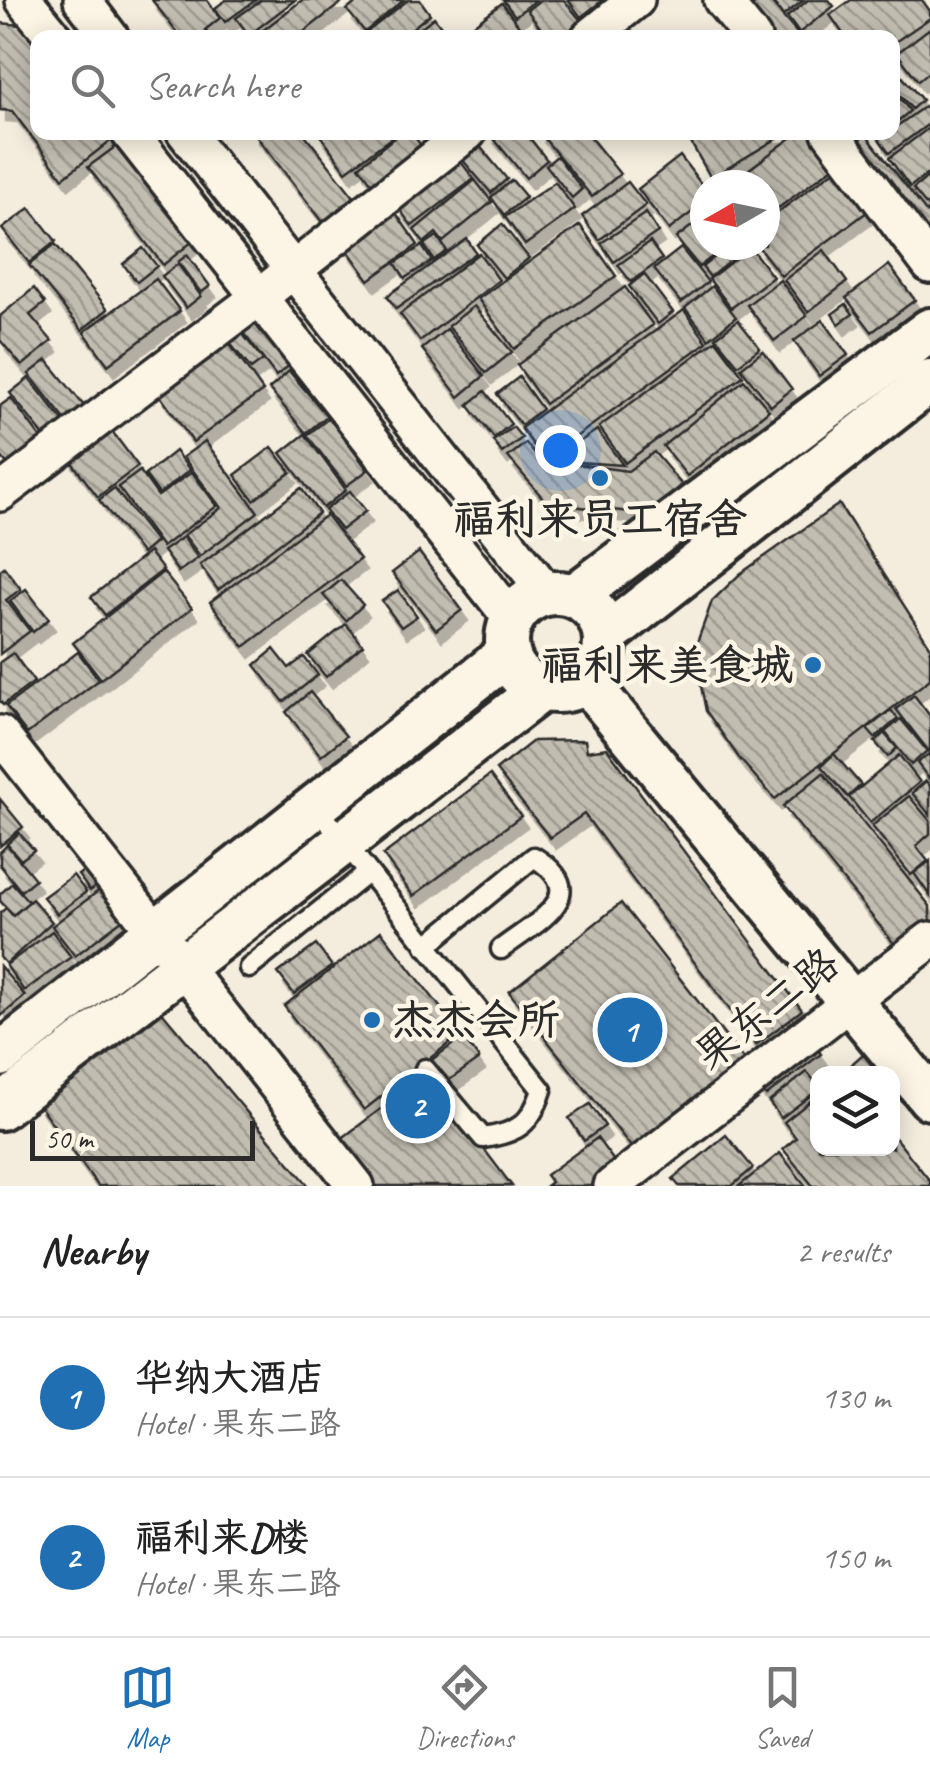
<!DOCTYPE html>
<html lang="en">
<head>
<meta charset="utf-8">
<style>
  body { margin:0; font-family:Caveat,"LXGW WenKai TC",sans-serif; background:#f6f6f6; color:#222 }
  .controls { position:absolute; right:30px; bottom:30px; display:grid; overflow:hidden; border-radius:20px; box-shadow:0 5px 25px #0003 }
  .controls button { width:90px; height:90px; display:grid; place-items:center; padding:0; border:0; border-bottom:2px solid #e0e0e0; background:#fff; color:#222; font:50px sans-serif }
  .compass { position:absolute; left:690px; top:170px; width:90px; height:90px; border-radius:50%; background:#fff; box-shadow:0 5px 25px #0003; rotate:261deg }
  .scale { position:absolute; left:30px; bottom:25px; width:225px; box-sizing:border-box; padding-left:10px; border:5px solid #2b2b2b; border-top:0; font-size:28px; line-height:35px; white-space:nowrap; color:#2b2b2b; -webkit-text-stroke:8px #fcf5e5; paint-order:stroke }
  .you { position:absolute; left:560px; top:450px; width:35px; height:35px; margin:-25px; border:8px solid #fff; border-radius:50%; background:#1a73e8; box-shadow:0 0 0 15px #1a73e833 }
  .badge { display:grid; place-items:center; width:65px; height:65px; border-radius:50%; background:#1f6fb2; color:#fff; font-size:32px; font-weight:700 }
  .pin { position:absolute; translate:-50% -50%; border:5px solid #fff; box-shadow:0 2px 10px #0006 }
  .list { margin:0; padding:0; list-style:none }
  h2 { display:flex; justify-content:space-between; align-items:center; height:130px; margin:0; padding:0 40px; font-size:42px }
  h2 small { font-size:32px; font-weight:400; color:#767676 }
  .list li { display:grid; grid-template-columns:65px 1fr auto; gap:30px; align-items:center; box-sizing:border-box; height:160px; padding:0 40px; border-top:2px solid #e0e0e0 }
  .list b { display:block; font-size:38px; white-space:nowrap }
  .list p { margin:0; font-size:32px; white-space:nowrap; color:#767676 }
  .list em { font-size:32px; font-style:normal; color:#767676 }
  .icon { flex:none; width:55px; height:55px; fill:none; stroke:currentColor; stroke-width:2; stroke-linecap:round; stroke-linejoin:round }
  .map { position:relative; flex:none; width:930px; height:1186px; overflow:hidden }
  .search { position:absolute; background:#fff; box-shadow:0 5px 25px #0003; left:30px; right:30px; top:30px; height:110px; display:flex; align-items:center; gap:25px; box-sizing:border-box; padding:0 35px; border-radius:20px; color:#767676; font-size:38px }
  .sheet { height:450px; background:#fff }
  nav { display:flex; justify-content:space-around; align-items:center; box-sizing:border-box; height:140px; border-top:2px solid #e0e0e0; background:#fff; font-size:28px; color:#767676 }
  nav a { display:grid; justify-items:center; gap:5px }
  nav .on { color:#1f6fb2 }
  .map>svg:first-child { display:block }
</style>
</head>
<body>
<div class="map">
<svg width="930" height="1186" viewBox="0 0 930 1186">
  <defs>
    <pattern id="building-back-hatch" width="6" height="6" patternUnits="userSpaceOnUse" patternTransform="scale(2.5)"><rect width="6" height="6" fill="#c2bdb1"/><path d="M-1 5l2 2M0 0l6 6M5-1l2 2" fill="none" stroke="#9e9a90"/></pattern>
    <filter id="shadow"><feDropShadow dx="6" dy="11" stdDeviation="0" flood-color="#0004"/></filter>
  </defs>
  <rect width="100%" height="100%" fill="#f4edde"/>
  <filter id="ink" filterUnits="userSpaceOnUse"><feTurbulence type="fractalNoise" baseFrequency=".01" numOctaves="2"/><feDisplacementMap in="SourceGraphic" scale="20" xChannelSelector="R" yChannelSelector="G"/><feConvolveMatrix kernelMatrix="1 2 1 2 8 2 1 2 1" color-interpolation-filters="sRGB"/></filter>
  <g filter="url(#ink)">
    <g fill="url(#building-back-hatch)" stroke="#2b2b2b" stroke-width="2.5" filter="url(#shadow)">
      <polygon points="152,0 207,0 220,18 205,30 211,38 181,38"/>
      <polygon points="226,0 256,0 225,22 215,8"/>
      <polygon points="261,0 295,0 249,35 236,18"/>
      <polygon points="302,0 345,0 296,38 253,38"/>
      <polygon points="359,0 404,0 365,32 347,10"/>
      <polygon points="408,0 420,0 430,14 400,38 371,38 367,32"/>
      <polygon points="503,0 536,0 515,16"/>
      <polygon points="540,0 564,0 582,22 562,38 548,38 527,10"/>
      <polygon points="568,0 603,0 581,17"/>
      <polygon points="759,0 769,0 801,38 769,38 746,11"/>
      <polygon points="772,0 804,0 783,16"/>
      <polygon points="808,0 829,0 834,6 799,33 787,17"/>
      <polygon points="851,0 922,0 930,11 930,18 892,44 892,38 846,38 830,15"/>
      <polygon points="502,3 528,38 463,38 460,35"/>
      <polygon points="434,17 450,38 410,38 409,37"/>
      <polygon points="0,23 32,26 38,38 38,132 119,134 63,178 12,111 0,110"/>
      <polygon points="930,28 930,71 918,81 897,53"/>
      <polygon points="894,67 922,100 912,109 892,86"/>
      <polygon points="892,89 910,111 892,126"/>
      <polygon points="925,106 930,113 930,123 889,153 879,139"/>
      <polygon points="930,127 930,172 910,187 889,158"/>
      <polygon points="253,132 303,132 354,197 323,222"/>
      <polygon points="318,132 387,132 391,138 346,171"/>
      <polygon points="401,132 411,132 423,148 374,186 359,166"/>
      <polygon points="525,132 547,160 526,178 489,133"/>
      <polygon points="539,132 586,132 620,174 592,197"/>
      <polygon points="689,132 782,132 783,135 711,178 686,134"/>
      <polygon points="799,132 824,132 844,159 765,218 765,185 728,185"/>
      <polygon points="836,132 864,132 930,217 930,252"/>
      <polygon points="119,144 193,241 163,265 88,167"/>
      <polygon points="478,144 507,179 491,193 461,158"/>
      <polygon points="557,156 582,189 572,198 546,165"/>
      <polygon points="680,156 705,189 705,202 669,230 638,189"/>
      <polygon points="458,158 474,179 412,226 397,206"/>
      <polygon points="848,160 879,203 781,276 757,245 765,245 765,222"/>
      <polygon points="930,175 930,210 913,189"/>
      <polygon points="475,180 492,202 443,242 436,233 424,243 414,230"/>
      <polygon points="512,180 526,197 504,215 491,197"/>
      <polygon points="555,182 575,209 525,245 505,217"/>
      <polygon points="628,182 646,205 599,240 582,216"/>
      <polygon points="391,206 418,245 369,280 341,241"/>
      <polygon points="30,208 56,241 29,263 2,229"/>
      <polygon points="646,213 658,232 614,262 601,243"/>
      <polygon points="705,216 705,245 727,245 699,267 676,238"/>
      <polygon points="502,224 529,258 504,278 477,245"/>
      <polygon points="580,225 616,276 514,349 478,299"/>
      <polygon points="437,236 447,251 434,260 424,245"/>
      <polygon points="467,239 476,253 396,309 387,296"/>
      <polygon points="650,242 662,259 631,282 618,265"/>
      <polygon points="55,244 108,309 82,330 29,265"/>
      <polygon points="730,245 743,245 745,249 710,277 702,267"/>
      <polygon points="422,246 432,261 405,278 395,263"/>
      <polygon points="750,247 773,277 731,308 709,279"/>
      <polygon points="143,248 157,266 137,282 123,264"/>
      <polygon points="681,248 708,282 681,303 654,269"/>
      <polygon points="824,250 847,282 808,312 784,280"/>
      <polygon points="479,253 499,280 420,341 400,314"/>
      <polygon points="187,255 210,286 201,293 178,262"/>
      <polygon points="178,264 201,296 186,308 162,276"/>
      <polygon points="889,265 915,300 872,332 846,298"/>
      <polygon points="644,274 673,312 658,324 629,286"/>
      <polygon points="156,279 180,311 108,365 84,332"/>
      <polygon points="780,280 807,316 774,341 747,305"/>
      <polygon points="712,286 736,317 709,339 685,308"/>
      <polygon points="625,287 653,325 545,404 517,365"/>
      <polygon points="34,288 45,303 30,315 52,341 22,366 0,340 0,316"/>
      <polygon points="846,304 853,314 839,324 832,314"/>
      <polygon points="474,306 512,352 486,373 448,326"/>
      <polygon points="684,310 707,342 544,460 521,428"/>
      <polygon points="265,311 300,357 276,376 241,330"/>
      <polygon points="738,320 760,348 738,365 716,337"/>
      <polygon points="823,320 848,355 819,376 794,341"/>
      <polygon points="447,329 484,376 459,397 422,349"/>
      <polygon points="241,332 263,360 251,369 229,342"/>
      <polygon points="716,340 743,376 625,463 599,427"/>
      <polygon points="228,342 263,391 193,442 158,393"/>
      <polygon points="763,351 792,389 771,406 741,368"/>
      <polygon points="47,360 85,407 67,422 29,374"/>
      <polygon points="289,371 327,416 306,433 269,389"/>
      <polygon points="519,377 542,409 521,425 497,394"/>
      <polygon points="29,378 63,421 44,436 10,393"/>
      <polygon points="744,380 769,410 687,476 663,446"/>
      <polygon points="485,391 511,424 494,438 468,405"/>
      <polygon points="11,398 43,441 9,466 0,455 0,406"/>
      <polygon points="329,418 368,470 346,486 307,435"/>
      <polygon points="108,426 138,466 98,497 67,456"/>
      <polygon points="513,427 522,438 502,453 493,441"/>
      <polygon points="597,430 623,465 578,462 569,449"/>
      <polygon points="305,434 346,490 323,508 281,453"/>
      <polygon points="205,441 258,512 200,556 184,535 221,508 183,457"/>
      <polygon points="526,443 544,466 566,449 576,464 628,471 654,452 682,485 653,514 548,504 508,457"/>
      <polygon points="272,447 291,472 254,500 235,475"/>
      <polygon points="175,451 190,470 159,494 145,475"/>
      <polygon points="140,471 158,496 192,472 217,506 162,547 118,487"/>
      <polygon points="114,488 156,542 142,554 99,500"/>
      <polygon points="301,488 319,513 218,590 200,565"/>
      <polygon points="350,491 366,511 341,530 325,510"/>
      <polygon points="839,504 930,646 930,679 775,799 739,758 706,711 694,651 712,601 740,574"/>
      <polygon points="326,515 360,559 244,647 210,602"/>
      <polygon points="183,537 198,558 178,572 163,551"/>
      <polygon points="149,552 163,570 105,615 91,597"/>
      <polygon points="419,552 462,610 436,630 392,573"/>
      <polygon points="4,567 21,589 6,600 30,631 0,654 0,570"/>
      <polygon points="163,572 192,608 101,679 73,643"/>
      <polygon points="341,580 363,605 346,621 323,595"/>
      <polygon points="26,589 49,619 33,632 10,601"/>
      <polygon points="398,590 417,616 401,627 382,601"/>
      <polygon points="346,624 363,645 326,677 308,655"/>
      <polygon points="274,649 289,668 304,657 318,675 284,702 255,665"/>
      <polygon points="78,652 99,680 27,734 6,706"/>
      <polygon points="13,653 34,682 3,705 0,701 0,662"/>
      <polygon points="310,692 346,736 321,756 286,712"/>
      <polygon points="914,695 930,716 930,753 896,709"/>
      <polygon points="891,710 898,719 875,738 867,729"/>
      <polygon points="901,719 927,751 911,765 885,732"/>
      <polygon points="884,733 897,748 888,757 875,742"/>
      <polygon points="585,740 587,751 607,748 802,1010 756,1045 584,814 550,838 496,770 533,741"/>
      <polygon points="834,754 861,785 848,797 821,766"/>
      <polygon points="929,754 930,756 930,780 917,763"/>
      <polygon points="899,755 920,782 870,823 849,797"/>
      <polygon points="823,773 930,906 930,926 900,951 783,806"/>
      <polygon points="490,775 521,816 413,896 383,855"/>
      <polygon points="926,781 930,786 930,815 912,793"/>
      <polygon points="909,796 930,821 930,834 916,846 928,861 911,875 872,826"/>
      <polygon points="0,799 23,827 0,846"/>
      <polygon points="19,833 34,850 21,860 7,844"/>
      <polygon points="7,845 35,879 21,891 0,865 0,852"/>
      <polygon points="930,861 930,896 914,873"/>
      <polygon points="89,867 101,883 90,891 78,875"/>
      <polygon points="73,875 86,892 57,914 43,897"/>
      <polygon points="12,883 29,902 13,915 0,901 0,894"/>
      <polygon points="105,886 127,916 75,956 52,926"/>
      <polygon points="32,899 52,922 6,964 0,957 0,913 6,908 13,916"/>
      <polygon points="621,903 750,1068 636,1153 509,992"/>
      <polygon points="52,931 71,957 24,991 6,965"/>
      <polygon points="381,931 461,1034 364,1110 284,1006"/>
      <polygon points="316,945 332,966 294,994 278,973"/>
      <polygon points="0,966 25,996 0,1017"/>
      <polygon points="158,1007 309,1186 98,1186 36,1101"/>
      <polygon points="463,1037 479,1059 441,1086 426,1064"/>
      <polygon points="809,1038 821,1054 766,1096 753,1080"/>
      <polygon points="863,1054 879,1074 848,1074 845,1070"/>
      <polygon points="807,1072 818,1085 818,1090 781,1118 769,1102"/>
      <polygon points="427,1074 512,1186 376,1186 341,1139"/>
      <polygon points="818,1095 818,1148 892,1148 892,1134 930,1181 930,1186 813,1186 783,1149 796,1138 784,1122"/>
      <polygon points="590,1104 605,1126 584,1141 569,1118"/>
      <polygon points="726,1135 753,1168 732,1186 679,1186 673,1179"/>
      <polygon points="597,1138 622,1172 603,1186 546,1186 551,1182 546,1175"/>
      <polygon points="780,1153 806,1186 739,1186"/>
    </g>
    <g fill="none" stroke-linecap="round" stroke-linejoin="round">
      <g stroke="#2b2b2b" stroke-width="25">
        <g id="service">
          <path d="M315,805L542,1090C531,1124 518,1133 483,1138L425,1069"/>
          <path d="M426,946L534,857C595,895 536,922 501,949"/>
          <polyline points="249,968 367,873"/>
        </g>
      </g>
      <g stroke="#2b2b2b" stroke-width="42">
        <g id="minor">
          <polyline points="24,0 55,38"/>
          <polyline points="82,0 111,38"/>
          <polyline points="722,0 753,38"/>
          <polyline points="589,38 636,0"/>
          <polyline points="129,132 512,619"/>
          <polyline points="185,132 547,593"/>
          <polyline points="830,132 930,265"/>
          <polyline points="0,493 258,298 468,132"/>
          <polyline points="0,734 356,1186"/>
          <polyline points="612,1186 930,940"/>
        </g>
      </g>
      <g stroke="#2b2b2b" stroke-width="50">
        <g id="tertiary">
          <circle cx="556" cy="642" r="49"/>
          <polyline points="574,596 930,330"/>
          <polyline points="606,636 930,381"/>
          <polyline points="587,682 930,1098"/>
          <polyline points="0,1055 508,654"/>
          <polyline points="0,1108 541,690"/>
        </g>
      </g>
      <use href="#service" stroke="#fcf5e5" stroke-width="18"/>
      <use href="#minor" stroke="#fcf5e5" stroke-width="35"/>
      <use href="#tertiary" stroke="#fcf5e5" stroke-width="42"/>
    </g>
  </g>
  <g fill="#1f6fb2" stroke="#fcf5e5" stroke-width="4">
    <circle cx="600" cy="478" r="10"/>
    <circle cx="813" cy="665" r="10"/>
    <circle cx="372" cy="1020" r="10"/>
  </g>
  <g text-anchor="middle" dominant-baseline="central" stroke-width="9" stroke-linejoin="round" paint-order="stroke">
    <g font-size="42" font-weight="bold" fill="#2b2b2b" stroke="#fcf5e5">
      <text x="600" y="519">福利来员工宿舍</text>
      <text x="793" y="665" text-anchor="end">福利来美食城</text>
      <text x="392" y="1020" text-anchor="start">杰杰会所</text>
    </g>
    <g font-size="42" fill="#2b2b2b" stroke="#fcf5e5">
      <text transform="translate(767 1009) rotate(-38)">果东二路</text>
    </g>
  </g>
</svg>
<div class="controls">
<button><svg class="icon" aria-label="layers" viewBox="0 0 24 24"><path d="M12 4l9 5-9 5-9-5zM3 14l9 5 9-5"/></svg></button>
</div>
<svg class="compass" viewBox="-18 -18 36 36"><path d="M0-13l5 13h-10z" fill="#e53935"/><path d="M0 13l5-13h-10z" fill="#767676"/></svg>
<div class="scale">50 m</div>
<div class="you"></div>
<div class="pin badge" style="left:630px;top:1030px">1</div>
<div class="pin badge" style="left:418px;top:1106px">2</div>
<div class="search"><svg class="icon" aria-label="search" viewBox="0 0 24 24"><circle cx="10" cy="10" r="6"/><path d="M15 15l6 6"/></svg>Search here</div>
</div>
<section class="sheet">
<h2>Nearby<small>2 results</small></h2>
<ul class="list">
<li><span class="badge">1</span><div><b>华纳大酒店</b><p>Hotel · 果东二路</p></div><em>130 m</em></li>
<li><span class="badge">2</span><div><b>福利来D楼</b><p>Hotel · 果东二路</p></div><em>150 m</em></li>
</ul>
</section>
<nav>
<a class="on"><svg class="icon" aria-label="map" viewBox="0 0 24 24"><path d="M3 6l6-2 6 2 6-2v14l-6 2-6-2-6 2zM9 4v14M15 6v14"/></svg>Map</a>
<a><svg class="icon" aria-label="directions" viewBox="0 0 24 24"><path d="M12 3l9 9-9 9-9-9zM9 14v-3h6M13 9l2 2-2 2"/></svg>Directions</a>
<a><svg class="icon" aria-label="saved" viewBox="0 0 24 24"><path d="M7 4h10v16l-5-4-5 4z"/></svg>Saved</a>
</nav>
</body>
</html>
